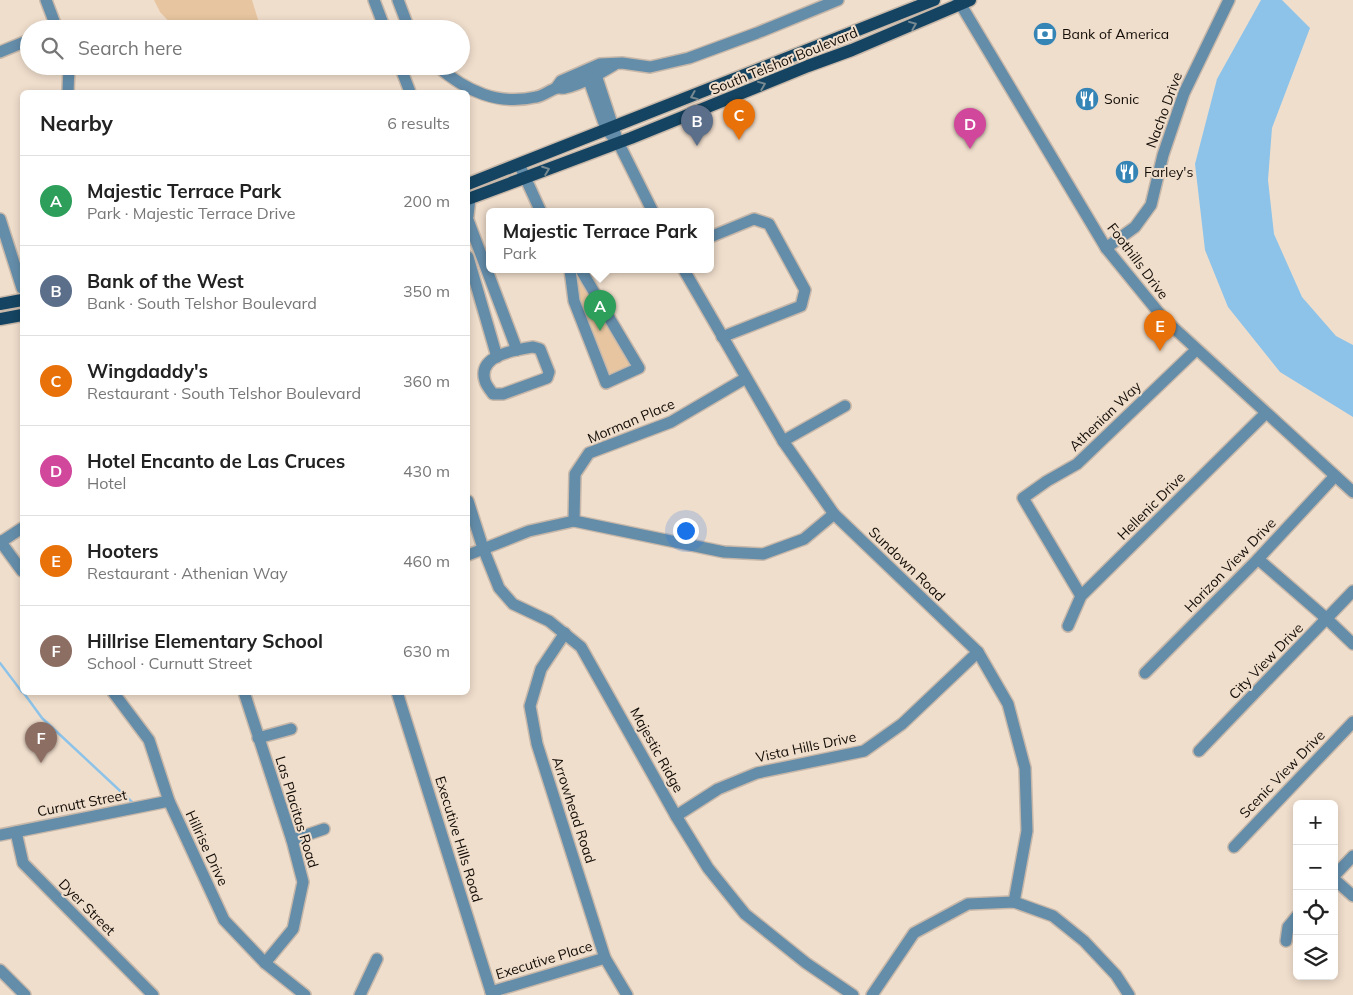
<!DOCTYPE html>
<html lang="en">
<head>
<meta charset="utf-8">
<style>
  body { margin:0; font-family:Mulish,sans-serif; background:#f2f2f2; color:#222 }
  .controls { position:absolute; right:15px; bottom:15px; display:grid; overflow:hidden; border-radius:8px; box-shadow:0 2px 8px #0003 }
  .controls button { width:45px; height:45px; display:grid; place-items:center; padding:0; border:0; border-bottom:1px solid #e0e0e0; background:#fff; color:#222; font:25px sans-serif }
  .you { position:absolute; left:685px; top:530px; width:18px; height:18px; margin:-12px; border:4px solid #fff; border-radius:50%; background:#1a73e8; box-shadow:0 0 0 8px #1a73e833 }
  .badge { display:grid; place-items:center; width:32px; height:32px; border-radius:50%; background:#2563eb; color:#fff; font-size:16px; font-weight:700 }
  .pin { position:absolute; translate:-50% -41px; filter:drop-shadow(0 1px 2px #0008) }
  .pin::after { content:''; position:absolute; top:26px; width:18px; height:15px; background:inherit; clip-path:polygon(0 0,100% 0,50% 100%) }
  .popup { position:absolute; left:486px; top:208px; width:228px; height:65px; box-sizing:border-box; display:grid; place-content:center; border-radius:8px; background:#fff; filter:drop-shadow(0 1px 4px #0005); font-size:16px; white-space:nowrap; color:#767676 }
  .popup b { font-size:19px; color:#222 }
  .popup::after { content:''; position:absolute; left:50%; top:100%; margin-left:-10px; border:10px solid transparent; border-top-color:#fff }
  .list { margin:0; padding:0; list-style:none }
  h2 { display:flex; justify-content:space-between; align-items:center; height:65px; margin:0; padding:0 20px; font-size:21px }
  h2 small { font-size:16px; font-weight:400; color:#767676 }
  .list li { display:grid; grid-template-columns:32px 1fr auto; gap:15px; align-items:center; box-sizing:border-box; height:90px; padding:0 20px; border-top:1px solid #e0e0e0 }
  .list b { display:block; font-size:19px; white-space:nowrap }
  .list p { margin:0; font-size:16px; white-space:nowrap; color:#767676 }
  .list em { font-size:16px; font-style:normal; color:#767676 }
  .icon { flex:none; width:28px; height:28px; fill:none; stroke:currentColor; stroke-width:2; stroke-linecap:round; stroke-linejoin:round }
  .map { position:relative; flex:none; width:1353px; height:995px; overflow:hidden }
  .search { position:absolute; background:#fff; box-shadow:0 2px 8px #0003; left:20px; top:20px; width:450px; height:55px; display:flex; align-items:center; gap:12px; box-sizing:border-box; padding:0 18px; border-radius:28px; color:#767676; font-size:19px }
  .panel { position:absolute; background:#fff; box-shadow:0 2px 8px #0003; left:20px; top:90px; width:450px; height:605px; border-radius:8px }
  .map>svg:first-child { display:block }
</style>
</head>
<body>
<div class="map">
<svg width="1353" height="995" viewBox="0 0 1353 995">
  <rect width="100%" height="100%" fill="#f0decc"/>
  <g fill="#e7c5a0">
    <polygon points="154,0 252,0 261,29 176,29 160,12"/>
    <polygon points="581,274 631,367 607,377 576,294 574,277"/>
  </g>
  <polygon fill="#8dc3e9" points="1261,0 1282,0 1310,28 1272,128 1268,180 1274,234 1302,297 1336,336 1353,345 1353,417 1280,372 1228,307 1205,250 1195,164 1217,79"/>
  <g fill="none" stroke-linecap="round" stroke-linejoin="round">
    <g stroke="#8dc3e9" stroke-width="2.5">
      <polyline points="0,663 22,692"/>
      <polyline points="23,692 42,718 132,802"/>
    </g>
    <g stroke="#c8b8a9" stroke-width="14">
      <g id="minor">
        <polyline points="46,0 57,29"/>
        <polyline points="374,0 385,29"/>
        <polyline points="398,0 409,29"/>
        <polyline points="958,0 1106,248 1164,319 1353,492"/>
        <polyline points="0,52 29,40"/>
        <polyline points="400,66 410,92"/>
        <path d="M437,66C466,91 498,106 536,97C543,96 550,90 557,88C562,87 560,89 565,88C582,84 599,74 614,65"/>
        <polyline points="594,69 618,142 653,212"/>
        <polyline points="586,72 606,129 612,136"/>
        <polyline points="556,88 561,81 600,64 622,63 650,67 689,58 757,33 838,0"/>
        <polyline points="68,92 69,66"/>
        <polyline points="519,164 541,212"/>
        <polyline points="468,216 470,198"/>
        <polyline points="0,219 22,288"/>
        <polyline points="468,220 517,350"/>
        <polyline points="710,237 754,219 769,224 805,290 801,306 722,337"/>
        <polyline points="1106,248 1135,227 1151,205 1163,155 1184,93 1229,0"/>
        <polyline points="468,257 497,357"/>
        <polyline points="570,270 574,301 606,383 639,368 581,270"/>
        <polyline points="684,270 783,441 834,514 978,652 1008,704 1025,768 1027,831 1014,902"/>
        <path d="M533,347L540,349L549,372L547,378L503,394H493C490,390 486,385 485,381C477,355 515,350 533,347Z"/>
        <polyline points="783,441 845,406"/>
        <polyline points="468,501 483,548 499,588 513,604 549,621 581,647 676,816 708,868 745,914 806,963 853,995"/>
        <polyline points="574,521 575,474 589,453 671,422 746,378"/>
        <polyline points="0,541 22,571"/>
        <polyline points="1,542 22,528"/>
        <polyline points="468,555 529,531 574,521 724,552 763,554 804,539 834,514"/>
        <polyline points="1258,559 1327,619 1353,644"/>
        <polyline points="1081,596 1023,498 1047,481 1077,464 1196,350"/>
        <polyline points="1068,626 1081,596 1266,413"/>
        <polyline points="565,633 541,669 530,706 537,744 605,958 627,995"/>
        <polyline points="1145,673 1258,559 1335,476"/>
        <polyline points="113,692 149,740 169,801 224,920 265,963 305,995"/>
        <polyline points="244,692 292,840 303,882 293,929 265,963"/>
        <polyline points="397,692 492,995"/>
        <polyline points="258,738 291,729"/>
        <polyline points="1199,751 1353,591"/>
        <polyline points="676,816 718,789 757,773 864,751 902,724 978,652"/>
        <polyline points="16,832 23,863 153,995"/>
        <polyline points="0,835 169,801"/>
        <polyline points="292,840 324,829"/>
        <polyline points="1234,847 1353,722"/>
        <polyline points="1334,876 1353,856"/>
        <polyline points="1334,879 1353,896"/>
        <polyline points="1286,941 1288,927 1297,916"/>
        <polyline points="0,970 25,995"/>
        <polyline points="491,992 605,958"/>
        <polyline points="360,995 377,959"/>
        <polyline points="872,995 914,933 968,904 1014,902 1053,916 1084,941 1116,975 1129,995"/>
      </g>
    </g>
    <g stroke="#c8b8a9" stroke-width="15">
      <g id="major">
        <polyline points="468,184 934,0"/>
        <polyline points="468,199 631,138 808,66 852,50 970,0"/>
        <polyline points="0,304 22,300"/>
        <polyline points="0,319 22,315"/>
      </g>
    </g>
    <use href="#minor" stroke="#648daa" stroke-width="11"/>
    <use href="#major" stroke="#144461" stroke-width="12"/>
  </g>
  <defs><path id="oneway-chevron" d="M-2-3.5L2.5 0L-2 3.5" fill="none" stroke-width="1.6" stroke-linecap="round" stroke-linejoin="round" transform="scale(1.25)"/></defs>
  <g stroke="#778991">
    <use href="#oneway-chevron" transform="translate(913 25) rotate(-22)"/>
    <use href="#oneway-chevron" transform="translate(762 85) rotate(-22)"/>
    <use href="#oneway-chevron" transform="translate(694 96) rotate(158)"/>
    <use href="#oneway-chevron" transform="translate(546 170) rotate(-21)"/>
  </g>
  <defs>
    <g id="bank-disc" transform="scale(1.25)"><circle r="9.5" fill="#3584b6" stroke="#f0decc"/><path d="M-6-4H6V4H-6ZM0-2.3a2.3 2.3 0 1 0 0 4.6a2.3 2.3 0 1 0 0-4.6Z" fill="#fff"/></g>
    <g id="restaurant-disc" transform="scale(1.25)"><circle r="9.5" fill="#3584b6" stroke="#f0decc"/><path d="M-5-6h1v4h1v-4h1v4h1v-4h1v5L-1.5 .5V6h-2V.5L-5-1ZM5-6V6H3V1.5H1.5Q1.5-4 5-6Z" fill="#fff"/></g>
  </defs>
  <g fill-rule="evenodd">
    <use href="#bank-disc" x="1045" y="34"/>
    <use href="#restaurant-disc" x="1087" y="99"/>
    <use href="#restaurant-disc" x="1127" y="172"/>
  </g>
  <g text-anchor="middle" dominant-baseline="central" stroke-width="4" stroke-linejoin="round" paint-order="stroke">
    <g font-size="14" fill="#130d07" stroke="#f0decc" text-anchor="start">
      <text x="1062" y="34">Bank of America</text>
      <text x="1104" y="99">Sonic</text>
      <text x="1144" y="172">Farley's</text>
    </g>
    <g font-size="14" fill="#130d07" stroke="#f0decc">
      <text transform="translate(784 61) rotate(-22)">South Telshor Boulevard</text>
      <text transform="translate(1164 110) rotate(-70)">Nacho Drive</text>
      <text transform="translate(1138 261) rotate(53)">Foothills Drive</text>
      <text transform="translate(1105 416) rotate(-44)">Athenian Way</text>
      <text transform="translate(631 421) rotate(-23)">Morman Place</text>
      <text transform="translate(1151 506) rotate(-45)">Hellenic Drive</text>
      <text transform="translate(907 564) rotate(44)">Sundown Road</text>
      <text transform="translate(1230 565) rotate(-46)">Horizon View Drive</text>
      <text transform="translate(1266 661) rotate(-46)">City View Drive</text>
      <text transform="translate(806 747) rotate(-12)">Vista Hills Drive</text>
      <text transform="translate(657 750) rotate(61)">Majestic Ridge</text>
      <text transform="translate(1282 774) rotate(-46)">Scenic View Drive</text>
      <text transform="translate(82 803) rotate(-11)">Curnutt Street</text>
      <text transform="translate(574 810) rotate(72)">Arrowhead Road</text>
      <text transform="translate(297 812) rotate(73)">Las Placitas Road</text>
      <text transform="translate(459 839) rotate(73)">Executive Hills Road</text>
      <text transform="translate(207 848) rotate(65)">Hillrise Drive</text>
      <text transform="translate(87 907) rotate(45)">Dyer Street</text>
      <text transform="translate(544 960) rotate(-17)">Executive Place</text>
    </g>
  </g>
</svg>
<div class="controls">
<button>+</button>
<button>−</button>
<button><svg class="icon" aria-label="locate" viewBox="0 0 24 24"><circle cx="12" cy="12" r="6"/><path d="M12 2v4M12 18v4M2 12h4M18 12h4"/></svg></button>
<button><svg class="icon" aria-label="layers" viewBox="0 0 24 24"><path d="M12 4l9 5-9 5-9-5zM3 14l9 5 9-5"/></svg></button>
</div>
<div class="you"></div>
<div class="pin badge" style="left:600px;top:331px;background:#2e9e5b">A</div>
<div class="popup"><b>Majestic Terrace Park</b>Park</div>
<div class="pin badge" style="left:697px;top:146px;background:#5c6f8a">B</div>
<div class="pin badge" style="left:739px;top:140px;background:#e8710a">C</div>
<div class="pin badge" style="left:970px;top:149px;background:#d1479c">D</div>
<div class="pin badge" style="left:1160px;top:351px;background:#e8710a">E</div>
<div class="pin badge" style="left:41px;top:763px;background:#8d6e63">F</div>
<div class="search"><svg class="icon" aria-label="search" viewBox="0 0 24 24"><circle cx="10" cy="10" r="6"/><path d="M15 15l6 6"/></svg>Search here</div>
<section class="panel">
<h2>Nearby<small>6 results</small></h2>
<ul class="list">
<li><span class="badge" style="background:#2e9e5b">A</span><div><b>Majestic Terrace Park</b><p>Park · Majestic Terrace Drive</p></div><em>200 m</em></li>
<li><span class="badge" style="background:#5c6f8a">B</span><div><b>Bank of the West</b><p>Bank · South Telshor Boulevard</p></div><em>350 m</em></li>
<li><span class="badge" style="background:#e8710a">C</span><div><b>Wingdaddy's</b><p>Restaurant · South Telshor Boulevard</p></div><em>360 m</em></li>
<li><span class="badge" style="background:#d1479c">D</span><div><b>Hotel Encanto de Las Cruces</b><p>Hotel</p></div><em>430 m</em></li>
<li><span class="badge" style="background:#e8710a">E</span><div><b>Hooters</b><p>Restaurant · Athenian Way</p></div><em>460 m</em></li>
<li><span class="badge" style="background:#8d6e63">F</span><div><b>Hillrise Elementary School</b><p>School · Curnutt Street</p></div><em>630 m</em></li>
</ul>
</section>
</div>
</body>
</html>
